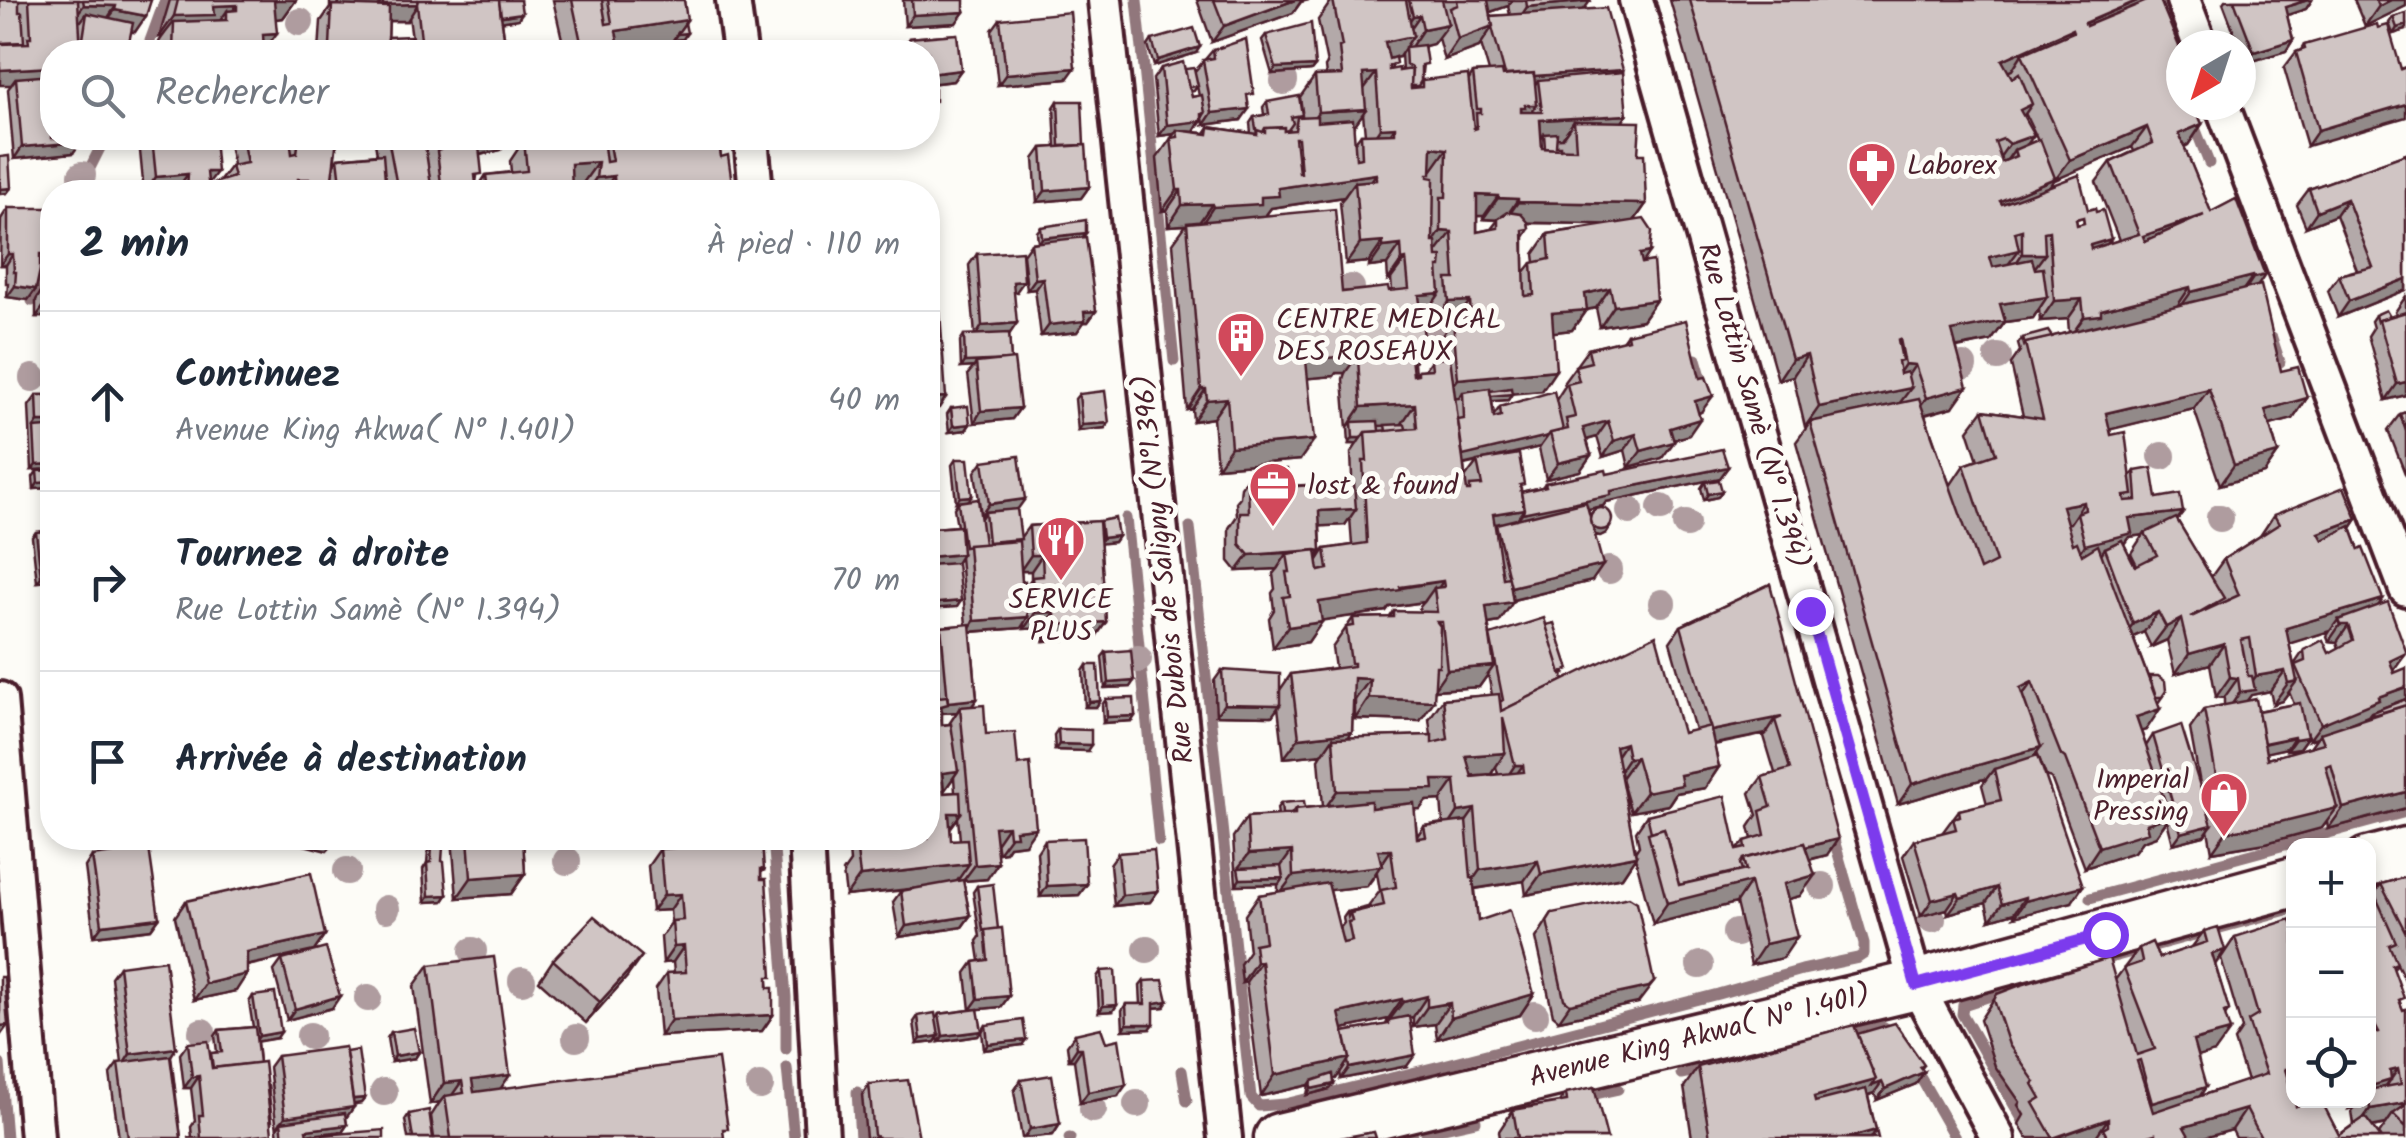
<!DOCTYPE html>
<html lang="fr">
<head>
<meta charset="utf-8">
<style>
  body { margin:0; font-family:Kalam,sans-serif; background:#f6f6f7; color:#1f2937 }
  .controls { position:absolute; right:30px; bottom:30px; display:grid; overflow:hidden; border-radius:20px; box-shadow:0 5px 15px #0003 }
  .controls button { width:90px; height:90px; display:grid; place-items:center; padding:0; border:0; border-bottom:2px solid #e0e1e3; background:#fff; color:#1f2937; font:50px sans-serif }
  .compass { position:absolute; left:2166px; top:30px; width:90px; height:90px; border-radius:50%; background:#fff; box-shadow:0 5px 15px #0003; rotate:219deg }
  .stop { position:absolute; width:30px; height:30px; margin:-22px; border:8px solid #7c3aed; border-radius:50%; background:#fff }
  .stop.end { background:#7c3aed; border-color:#fff; box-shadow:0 2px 10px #0008 }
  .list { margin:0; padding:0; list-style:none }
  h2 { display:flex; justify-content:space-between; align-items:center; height:130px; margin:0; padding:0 40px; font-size:42px }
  h2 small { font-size:32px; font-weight:400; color:#747a83 }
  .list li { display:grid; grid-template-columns:65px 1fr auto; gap:30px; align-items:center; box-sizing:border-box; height:180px; padding:0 40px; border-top:2px solid #e0e1e3 }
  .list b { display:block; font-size:38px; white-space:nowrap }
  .list p { margin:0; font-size:32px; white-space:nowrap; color:#747a83 }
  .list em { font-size:32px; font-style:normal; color:#747a83 }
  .icon { flex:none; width:55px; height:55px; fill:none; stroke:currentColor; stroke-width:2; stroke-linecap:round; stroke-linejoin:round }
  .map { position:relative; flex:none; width:2406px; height:1138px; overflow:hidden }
  .search { position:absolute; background:#fff; box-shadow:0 5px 15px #0003; left:40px; top:40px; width:900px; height:110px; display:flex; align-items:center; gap:25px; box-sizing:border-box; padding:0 35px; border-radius:40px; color:#747a83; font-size:38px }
  .panel { position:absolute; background:#fff; box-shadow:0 5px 15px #0003; left:40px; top:180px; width:900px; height:670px; border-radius:40px }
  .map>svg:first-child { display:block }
</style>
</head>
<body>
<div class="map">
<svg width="2406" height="1138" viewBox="0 0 2406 1138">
  <rect width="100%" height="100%" fill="#fdfcf7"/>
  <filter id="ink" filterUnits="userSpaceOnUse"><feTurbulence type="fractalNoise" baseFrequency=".01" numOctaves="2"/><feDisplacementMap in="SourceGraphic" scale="20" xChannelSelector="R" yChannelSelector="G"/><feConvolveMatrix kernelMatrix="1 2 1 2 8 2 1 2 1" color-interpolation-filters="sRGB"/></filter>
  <g filter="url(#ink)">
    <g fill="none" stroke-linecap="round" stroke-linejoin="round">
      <g stroke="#91777b" stroke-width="11">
        <polyline points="1137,0 1174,361"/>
        <polyline points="146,52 165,0"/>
        <polyline points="2186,105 2209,163"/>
        <polyline points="78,192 105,138"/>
        <polyline points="32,301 52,246"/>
        <polyline points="2272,338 2280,362"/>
        <polyline points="1696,359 1704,386"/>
        <polyline points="1126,518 1159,841"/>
        <polyline points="1190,527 1251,1097 1259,1106 1285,1104 1436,1067 1718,994 1802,970 1858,958 1864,954 1864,943 1832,833"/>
        <polyline points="773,838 786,997 786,1049"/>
        <polyline points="2368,889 2406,880"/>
        <polyline points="2090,898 2406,812"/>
        <path d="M1844,1032C1866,1026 1877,1017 1895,1035"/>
        <polyline points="0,1064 6,1138"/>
        <polyline points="787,1068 794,1138"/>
        <polyline points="1915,1068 1955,1138"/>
        <polyline points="1182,1071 1187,1101"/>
        <polyline points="1681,1074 1710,1068"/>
        <polyline points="857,1092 860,1138"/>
        <polyline points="1590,1095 1618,1089"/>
        <polyline points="1426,1132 1476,1121"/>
        <polyline points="1069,1138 1070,1138"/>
        <polyline points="1402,1138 1413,1135"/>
        <polyline points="2033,1138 1962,1014 1963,1005 2091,963 2294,908"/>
      </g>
      <g stroke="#4a1f2b" stroke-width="40">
        <g id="street">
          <polyline points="733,0 740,52"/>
          <polyline points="1105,0 1225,1138"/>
          <polyline points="1636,0 1916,985 1998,1138"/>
          <polyline points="2183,0 2200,45"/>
          <polyline points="2222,105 2406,589"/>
          <polyline points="751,138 756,192"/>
          <polyline points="0,699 37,1138"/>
          <polyline points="806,838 822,1138"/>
        </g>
      </g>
      <g stroke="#4a1f2b" stroke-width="55">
        <g id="secondary">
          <polyline points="2368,862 2406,852"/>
          <polyline points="1279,1138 1916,985 2294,882"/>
        </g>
      </g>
      <use href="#street" stroke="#fdfcf7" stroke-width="32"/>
      <use href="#secondary" stroke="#fdfcf7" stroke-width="48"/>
    </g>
    <g fill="#af9c9f">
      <circle cx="300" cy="22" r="14"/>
      <circle cx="1284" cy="81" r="14"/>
      <circle cx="82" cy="175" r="14"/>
      <circle cx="1351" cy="288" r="14"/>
      <circle cx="1436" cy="333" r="14"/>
      <circle cx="1998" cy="357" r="14"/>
      <circle cx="1963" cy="366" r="14"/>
      <circle cx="33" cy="378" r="14"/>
      <circle cx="2162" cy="456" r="14"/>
      <circle cx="1661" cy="508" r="14"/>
      <circle cx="1630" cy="511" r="14"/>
      <circle cx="2220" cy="518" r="14"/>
      <circle cx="1686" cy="524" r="14"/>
      <circle cx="1609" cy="570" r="14"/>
      <circle cx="1662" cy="603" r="14"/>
      <circle cx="1138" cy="659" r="14"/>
      <circle cx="567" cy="861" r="14"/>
      <circle cx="347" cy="871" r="14"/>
      <circle cx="1822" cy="886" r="14"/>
      <circle cx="386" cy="909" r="14"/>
      <circle cx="1932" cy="919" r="14"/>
      <circle cx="1736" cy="933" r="14"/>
      <circle cx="1147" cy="949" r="14"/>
      <circle cx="473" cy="951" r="14"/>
      <circle cx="1700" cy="965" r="14"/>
      <circle cx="522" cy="981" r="14"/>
      <circle cx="368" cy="998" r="14"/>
      <circle cx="1535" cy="1015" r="14"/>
      <circle cx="202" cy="1032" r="14"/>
      <circle cx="310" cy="1036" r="14"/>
      <circle cx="576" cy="1038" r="14"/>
      <circle cx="760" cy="1086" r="14"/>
      <circle cx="384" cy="1092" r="14"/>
      <circle cx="1137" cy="1104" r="14"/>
      <circle cx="1093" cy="1109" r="14"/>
    </g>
    <g fill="#b3a9a9" stroke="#4a1f2b" stroke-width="2.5" fill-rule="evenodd">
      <polygon points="0,0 151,0 135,32 131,32 52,52 73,153 14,159 8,89 11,85"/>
      <polygon points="170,0 296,0 283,18 276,19 263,52 159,52 159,42 163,36 159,37"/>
      <polygon points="330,0 520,0 518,19 502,21 504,37 496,48 470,51 470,52 414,52 409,17 407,21 389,21 388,37 413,52 319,52 321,21 330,8"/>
      <polygon points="553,0 684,0 685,23 683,39 612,50 610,52 565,52"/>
      <polygon points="903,0 964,0 956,23 905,26"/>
      <polygon points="1197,0 1309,0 1301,2 1293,13 1212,42"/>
      <path d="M1332,0H1589L1584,9L1623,70V122L1638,154L1646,204L1635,220L1643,263L1656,300L1642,320L1600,327L1596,308L1586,310L1572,330L1553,332L1542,391L1512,393L1508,400L1492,401L1494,415L1500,407L1556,400L1565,386L1564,382L1588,349L1622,341L1627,334L1701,412L1699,413L1689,435L1673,440L1662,458L1629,467L1625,450L1603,457L1597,437L1587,440L1591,455L1580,471L1546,479L1539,449L1540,447L1492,458L1521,488V492L1542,487L1545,483L1607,474L1728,467L1720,478L1606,502L1603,506L1588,509L1590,516L1593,511L1610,527L1606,533L1600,536L1595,535L1592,581L1513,600L1499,622L1488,624L1490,636L1565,674L1562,676L1564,680L1683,733L1695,730L1670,642L1681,626L1770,584L1827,855L1809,860L1800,896L1788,899L1783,958L1751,965L1736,903L1653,924L1635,857L1622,877L1526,895L1524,881L1475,889L1478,921L1534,994L1520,1015L1437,1039L1435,1024L1413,1027V1017L1409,1018L1407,1066L1341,1079L1340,1072L1334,1079L1330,1089L1307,1095L1309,1085L1261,1096L1246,982L1242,983L1240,964L1249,951L1245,915L1259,895L1278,892V884L1236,885L1233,837L1247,817L1278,815L1277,808L1281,803L1305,808L1323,806L1319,759L1322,754L1284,758L1278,707L1272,716L1216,715L1214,681L1222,670L1280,690L1291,674L1335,668L1332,648L1353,618L1390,617L1394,611L1420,612L1419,608L1424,602L1389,607L1386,611L1322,620L1308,642L1273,648L1269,618L1274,610L1272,593L1275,589L1273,574L1277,569L1237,571L1229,561V528L1237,516L1236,502L1240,497L1241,487L1252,471L1285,486L1349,483L1352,476L1351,453L1357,444H1349L1348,428H1347L1343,379L1345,373H1336L1334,376L1308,378L1300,460L1217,467L1213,418L1193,421L1192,409L1187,410L1173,243L1186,225L1168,226L1167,210L1162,211L1157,158L1174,134L1159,136L1153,79L1161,68L1195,71L1213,50L1248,103L1241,120L1204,125L1203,117L1202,121L1194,132L1205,133L1209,127L1251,133L1250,123L1254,117L1264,115L1263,107L1267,102L1302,111L1300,97L1315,76H1326L1325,67L1327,64L1318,20ZM1508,6L1510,15L1491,16L1490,12ZM1438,38L1444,60L1479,47L1481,44L1489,72L1473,73L1469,80L1421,81L1425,46L1433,44ZM1401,53L1402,71L1391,70L1395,57H1399ZM1197,86L1199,96L1192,97L1190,92L1194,91ZM1363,113L1365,134H1361L1354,143L1353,127ZM1344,197L1340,202L1346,264L1369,262V267L1387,265L1388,280L1391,279L1392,290L1342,292L1265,216L1271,208ZM1477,216H1484L1483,219L1498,220L1491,229L1477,232ZM1528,223L1608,224L1548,234L1534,254L1535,262L1532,263L1524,273V237L1529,229ZM1433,303L1435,322L1452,321L1439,340L1440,359L1431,360L1424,370H1418L1415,374L1414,363L1422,314L1426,313ZM1477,462L1465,478L1464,465ZM1350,517L1352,545L1325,549L1318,560L1317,557L1321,551L1320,526L1345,525ZM1488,674L1492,695L1443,699L1429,719L1431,735L1348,738L1352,732L1353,700H1355V719L1420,721L1435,690L1479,687ZM1766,734L1764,736L1775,773L1762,777L1750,793L1757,815L1749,827L1752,839L1745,841L1737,850L1647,815L1636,831L1639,846L1635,852L1621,778L1631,812L1668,805L1676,793L1705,788L1719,767L1714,745ZM1496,767L1498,774L1472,777L1471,775L1491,774ZM1441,800L1443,823L1424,826L1417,836L1414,809H1420L1426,801ZM1377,873L1380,891L1368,907L1347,912L1343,918L1344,923L1339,929L1330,890L1367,886ZM1388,1019L1386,1025L1344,1032L1343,1029Z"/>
      <path d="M1670,0H2160L2181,105H2200L2196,110L2202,124L2188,145L2184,147L2211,212L2236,199L2257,286L2281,371L2307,398L2293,419L2270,425L2278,453L2264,473L2220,485L2194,409L2110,429L2111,435L2131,476L2135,471L2157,498L2183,512L2177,520L2211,577L2224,559L2260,536L2274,515L2357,519L2351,528L2379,605L2406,654L2393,670L2368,716L2353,722L2369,717L2372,712L2406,699V808L2328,829L2327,822L2322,828L2266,843L2212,852L2208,830L2204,836L2173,844L2167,821L2156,836L2142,841L2134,852L2085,868L2051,778L2046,776L2037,752L2034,757L2072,902L2014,917V913L1990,920L1986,903L1948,914L1947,909L1921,916L1903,856L1914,840L1942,833L1959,810L1987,804L1982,785L1987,778L1898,804L1796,442L1807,427H1805L1793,376L1778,380ZM2025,113L2038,140L2027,145L2024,116ZM2132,147L2134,151L2111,162L2096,182L2119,240L2108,244L2111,239L2088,210L2050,186L2055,179ZM2083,217L2084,223L2077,225L2076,219ZM2039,309L2040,321L2068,319L2069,332L2052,337L2022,338L2018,344L2020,351L2011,364L2023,416L1983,410L1968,430L1978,460L1964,465L1950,486L1925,415L1953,407L1957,348L1991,341L2005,322L2033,318ZM2143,535L2131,553L2137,565L2135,566L2124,544L2129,537ZM2330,631L2327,636L2329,641L2337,642L2339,648L2329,653L2304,650L2294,665L2289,643ZM2144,632L2151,647L2167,640L2175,674L2210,664L2216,697L2224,698V705L2204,709L2190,729L2201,789L2153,735L2146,746L2141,731L2146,730L2158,703L2166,691L2148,677L2133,637ZM2270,691L2273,704L2282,701L2289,692L2294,704L2258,711L2246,701L2251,695ZM2306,731L2309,740L2317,737L2310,747L2267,759L2266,752L2287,748V750L2299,748L2307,737Z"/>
      <polygon points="2225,0 2312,0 2306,9 2287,15 2293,40 2286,51 2246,63 2241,50 2241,45 2239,45 2223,3"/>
      <polygon points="2354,0 2406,0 2406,6 2365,26"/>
      <polygon points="2406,13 2406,30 2393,34 2389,23 2393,17"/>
      <polygon points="1000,19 1067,79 998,85 992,30"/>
      <polygon points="2378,28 2401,69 2307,146 2284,68 2296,52 2301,50 2304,45"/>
      <polygon points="957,34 961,70 953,81 928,84 928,52 902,52 902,50 909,38"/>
      <polygon points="1266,35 1315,66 1311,71 1272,74 1262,40"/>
      <polygon points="1152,40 1196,53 1154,66 1148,46"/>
      <polygon points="1058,101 1083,145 1089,187 1081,198 1037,202 1034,159 1042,148 1056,147 1054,107"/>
      <polygon points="142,138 214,138 208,184 209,191 214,183 219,182 231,166 233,165 228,138 290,138 290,142 293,138 340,138 337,142 334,164 338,158 377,154 374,138 509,138 501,150 480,155 476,183 477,189 486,175 511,172 510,161 524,140 534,139 534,138 718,138 721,157 732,183 726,192 582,192 583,183 572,183 572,192 333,192 332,183 328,192 164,192 165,191 144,192 139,141"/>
      <polygon points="2406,154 2406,290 2338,317 2328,291 2339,275 2357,270 2336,215 2306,227 2297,205 2309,189"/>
      <polygon points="8,208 49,254 40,265 36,289 28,300 7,297 8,283 6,283 6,265 0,265 1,219"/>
      <polygon points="1041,227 1086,233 1083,237 1096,311 1088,322 1084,322 1077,332 1041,336 1035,289 1027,290 1023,254 1031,243 1038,242 1037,232"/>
      <polygon points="977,254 1016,292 1014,292 1009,335 1011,360 1020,408 1012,419 974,423 968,374 974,367 961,368 960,341 964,335 975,335 969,265"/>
      <polygon points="52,274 52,317 36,317 36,300"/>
      <polygon points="2406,296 2406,395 2386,400 2368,336 2373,328 2371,321 2375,315 2390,317 2396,315 2395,312"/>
      <polygon points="1079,394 1105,428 1078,431 1075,399"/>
      <polygon points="37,395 52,395 52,469 32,470 29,406"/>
      <polygon points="951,408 970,424 966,430 949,432 947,414"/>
      <polygon points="2406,412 2406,476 2388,430 2400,414"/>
      <path d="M956,459L969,501L981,518L983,515H981L975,472L983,461L1017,510L1020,538L1029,526L1100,521L1118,536L1114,542L1100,543L1106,622L1095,638L1044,641V628L1024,629V624L1021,628L971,632L977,699L972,706L986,734L1025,844L1009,846L1005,852L998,853L996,842L987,879L963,881L970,916L962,927L899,937L893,902L901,891L907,890L846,896L843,872L850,862L848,838H928L939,697L933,638L941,627L966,625L960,557L956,563L957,607L929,535L934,528L957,526L954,508L958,502H956L952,465ZM1021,571H1031V579L1026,586L1022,582ZM957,712L949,724L942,725V713ZM954,777L955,792L944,793V791ZM958,818L960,840H951L950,828Z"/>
      <polygon points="37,471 52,482 48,488 34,489 33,477"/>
      <polygon points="1705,482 1722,491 1718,497 1704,500 1701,488"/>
      <polygon points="52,521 52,581 37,582 32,537 36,532 46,531"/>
      <polygon points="1106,652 1130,687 1105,688 1102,657"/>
      <polygon points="1087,665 1100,701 1096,707 1085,707 1083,671"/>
      <polygon points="1106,699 1132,721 1103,723 1102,705"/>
      <polygon points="1058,729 1087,751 1055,750 1054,735"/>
      <polygon points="52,738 52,764 46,765 42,744 46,739"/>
      <polygon points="452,838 523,838 525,874 511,894 457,898"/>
      <polygon points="1045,840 1087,884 1079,895 1040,897 1037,852"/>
      <polygon points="432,846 442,861 447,895 443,901 425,902 423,869 427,863 428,851"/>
      <polygon points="660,849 764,870 761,873 768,983 773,1015 762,1031 660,1036 656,989 667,973 674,973 673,962 663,963 661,937 671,923 670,910 652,911 648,866"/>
      <polygon points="1118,853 1158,891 1150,902 1114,906 1110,864"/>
      <polygon points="92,856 159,918 151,929 94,936 85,867"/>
      <polygon points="2406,877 2406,982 2397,964 2393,969 2400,1003 2403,1010 2406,1009 2406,1138 2382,1138 2379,1134 2386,1124 2372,1127 2381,1138 2236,1138 2232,1130 2204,1138 2027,1138 2019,1124 2024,1115 2018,1105 2020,1102 1995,1066 1980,1020 1997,994 2115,980 2139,948 2159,958 2192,947 2204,931 2229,1010 2225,1016 2215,1052 2198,1056 2200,1096 2247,1081 2234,1041 2242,1029 2221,958 2235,937 2294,928 2294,1100 2325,1109 2339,1135 2354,1124 2352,1111 2355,1107 2349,1109 2346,1100 2368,1100 2368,886 2374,894 2381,884"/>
      <polygon points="977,886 998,929 1009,996 1001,1007 978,1009 978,1036 939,1042 938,1037 935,1042 917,1044 914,1022 918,1016 936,1019 939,1014 970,1010 966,973 974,962 980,961 977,941 980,937 973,892"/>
      <polygon points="186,901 325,935 314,951 247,966 236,991 194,1000 175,917"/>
      <polygon points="1552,913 1638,1003 1559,1020 1553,1015 1536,938"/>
      <polygon points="282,960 332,1008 287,1020 274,971"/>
      <polygon points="553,960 627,977 586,1023 539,981"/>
      <polygon points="429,965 501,1088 723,1135 724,1138 434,1138 431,1116 440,1102 430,1104 414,986"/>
      <polygon points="119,966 171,1056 181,1138 119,1138 110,1074 118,1063 122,1063 111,977"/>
      <polygon points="1101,971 1113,1011 1099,1012 1097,977"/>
      <polygon points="1144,981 1164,1007 1154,1008 1150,1029 1123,1030 1122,1010 1126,1004 1141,1004 1140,986"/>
      <polygon points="253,996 277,1038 257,1041 259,1063 271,1122 270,1136 277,1138 187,1138 192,1137 191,1127 195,1121 191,1088 184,1088 180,1054 188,1043 210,1055 217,1052 215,1036 219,1030 253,1027 249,1002"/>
      <polygon points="986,1025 1022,1045 984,1050 982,1031"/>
      <polygon points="391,1032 419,1052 415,1058 391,1062 387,1038"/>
      <polygon points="1075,1034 1106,1042 1118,1096 1080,1103 1074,1060 1069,1060 1067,1045"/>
      <polygon points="1857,1034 1921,1069 1924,1072 1916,1084 1877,1100 1874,1093 1868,1096 1878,1138 1692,1138 1684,1087 1698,1067"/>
      <polygon points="346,1052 365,1098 361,1103 354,1104 346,1118 347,1125 343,1131 313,1135 313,1138 278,1138 269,1067 277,1056"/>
      <polygon points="1021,1080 1060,1124 1053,1135 1022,1138 1014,1091"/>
      <polygon points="869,1084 919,1138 866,1138 862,1095"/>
      <polygon points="1566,1093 1607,1138 1500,1138 1499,1131 1513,1110 1559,1102"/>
      <polygon points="409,1114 433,1138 408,1138 405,1120"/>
    </g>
    <g fill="#928a89" stroke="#4a1f2b" stroke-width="2.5">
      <polygon points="274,0 296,0 283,18 260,21"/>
      <polygon points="341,0 383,0 372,16 330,16"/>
      <polygon points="1295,0 1302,0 1293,13 1212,42 1224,26"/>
      <polygon points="1485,0 1512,0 1508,6 1473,18"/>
      <polygon points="2139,0 2150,0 2070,44 2085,23"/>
      <polygon points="2308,0 2312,0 2306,9 2278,18 2285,7"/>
      <polygon points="2391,0 2406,0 2406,6 2365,26 2379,6"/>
      <polygon points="1590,1 1575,22 1513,28 1527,7"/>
      <polygon points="418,4 407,21 372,21 383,5"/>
      <polygon points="84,5 116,6 105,22 87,13 81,21 72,21"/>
      <polygon points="237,5 227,19 227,11 216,26 174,22 163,36 159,37 174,16 214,6"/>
      <polygon points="115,10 146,16 135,32 103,26"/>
      <polygon points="964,12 956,23 905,26 913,15"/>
      <polygon points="522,13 518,19 493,23 497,17"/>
      <polygon points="1420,15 1406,35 1399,36 1413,16"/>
      <polygon points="687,20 673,41 612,50 610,52 579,52 582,47 616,31"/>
      <polygon points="1448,24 1433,44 1409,50 1423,29"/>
      <polygon points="2406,25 2406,30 2393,34 2397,28"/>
      <polygon points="1493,26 1479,47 1444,60 1458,39"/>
      <polygon points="2072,29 2057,50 2022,54 2012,70 1987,80 2002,60"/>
      <polygon points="277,33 263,52 236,52 263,34"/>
      <polygon points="687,33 683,39 673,40 677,34"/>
      <polygon points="1413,36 1399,57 1371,62 1385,42"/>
      <polygon points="504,37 496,48 461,52 419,52 422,48"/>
      <polygon points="2293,40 2286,51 2246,63 2254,52"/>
      <polygon points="330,46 365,48 362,52 326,52"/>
      <polygon points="1200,47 1196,53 1154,66 1158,60"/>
      <polygon points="1315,66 1311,71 1272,74 1276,68"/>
      <polygon points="52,67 52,83 16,78 11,85 0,85 0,70"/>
      <polygon points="1075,68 1067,79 998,85 1006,74"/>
      <polygon points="961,70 953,81 928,84 928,74"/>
      <polygon points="1623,70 1611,86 1538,80 1530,92 1506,78"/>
      <polygon points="1376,73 1361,93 1363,74"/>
      <polygon points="2032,104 2018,124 2020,110"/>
      <polygon points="2406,104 2406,117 2307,146 2318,130"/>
      <polygon points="1525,105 1537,105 1523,125 1521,108"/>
      <polygon points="1249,109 1241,120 1204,125 1212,113"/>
      <polygon points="1366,109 1352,129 1303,132 1318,112"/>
      <polygon points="1205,113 1194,132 1177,130 1174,134 1159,136 1167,125"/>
      <polygon points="1627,115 1613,135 1574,121 1562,138 1545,139 1544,134 1541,139 1540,120"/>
      <polygon points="2202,124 2188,145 2164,155 2179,134"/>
      <polygon points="1395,127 1381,148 1366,148 1380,128"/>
      <polygon points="2147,127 2132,147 2055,180 2070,160"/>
      <polygon points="2034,135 2019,156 2016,156 2014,150 2007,160 1995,164 2009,144"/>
      <polygon points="495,138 509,138 501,150 444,163 455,147"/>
      <polygon points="81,142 73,153 14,159 22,147"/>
      <polygon points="1432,147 1447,149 1432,170 1418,168"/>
      <polygon points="598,162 583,183 557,184 571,164"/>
      <polygon points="207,172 217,172 205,188"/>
      <polygon points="188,174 176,190 145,192 156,177"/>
      <polygon points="1376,174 1361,195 1355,182 1344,197 1271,208 1265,216 1199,228 1213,207 1261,197 1278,188"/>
      <polygon points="614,176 602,192 586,192 596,178"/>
      <polygon points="2055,178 2041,199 1986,221 2000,201"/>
      <polygon points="298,179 310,179 300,192 271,192 274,188"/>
      <polygon points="310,186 331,187 328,192 306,192"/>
      <polygon points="1089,187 1081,198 1037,202 1045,191"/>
      <polygon points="11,188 7,193 0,194 0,189"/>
      <polygon points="1177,190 1181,190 1167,210 1162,211"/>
      <polygon points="1477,195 1498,196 1484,216 1463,216"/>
      <polygon points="1498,198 1518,199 1504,220 1483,219"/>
      <polygon points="2347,199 2336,215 2306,227 2317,211"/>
      <polygon points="1518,202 1646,204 1631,225 1504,222"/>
      <polygon points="1212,204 1198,224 1168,226 1182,205"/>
      <polygon points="2204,215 2129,257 2143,236"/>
      <polygon points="1441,231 1452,232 1437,252 1427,252"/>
      <polygon points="1086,233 1082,238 1038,244 1042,238"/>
      <polygon points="2111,239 2096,260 2076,265 2090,245"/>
      <polygon points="1383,242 1369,262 1346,264 1360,244"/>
      <polygon points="1401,245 1387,265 1369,267 1383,247"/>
      <polygon points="2019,250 2004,270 1976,277 1990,257"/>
      <polygon points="1650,252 1636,273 1640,254"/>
      <polygon points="8,254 13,254 6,265 0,265"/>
      <polygon points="40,254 49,254 41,265 32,265"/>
      <polygon points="2022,254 2045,254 2030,274 2008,275"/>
      <polygon points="1406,259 1391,279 1388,280 1402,260"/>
      <polygon points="2265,275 2251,296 2239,299 2253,278"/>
      <polygon points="2253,276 2238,297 2177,312 2191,292"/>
      <polygon points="1043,278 1035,289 1027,290 1035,279"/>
      <polygon points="2406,279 2406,290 2338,317 2349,301"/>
      <polygon points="1024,281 1016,292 1006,293 1013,282"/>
      <polygon points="15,286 36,289 28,300 7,297"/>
      <polygon points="2190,287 2176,308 2069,338 2084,317 2101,310"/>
      <polygon points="1610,288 1596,308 1586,310 1572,330 1538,334 1552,313 1585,294"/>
      <polygon points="1440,293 1426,313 1405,315 1419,295"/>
      <polygon points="2047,297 2033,318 2005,322 1991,341 1938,351 1952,331 2000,304"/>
      <polygon points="2082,299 2068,319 2040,321 2054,301"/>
      <polygon points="1656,300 1642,320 1600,327 1614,306"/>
      <polygon points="1470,301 1455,321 1435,322 1449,302"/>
      <polygon points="44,306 52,306 52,317 36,317"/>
      <polygon points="1096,311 1088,322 1084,322 1077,332 1041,336 1049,325 1084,312"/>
      <polygon points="1017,323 1009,335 975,337 982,326"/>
      <polygon points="1425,346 1411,367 1410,348"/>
      <polygon points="1360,352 1345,373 1336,373 1334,376 1291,380 1306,360"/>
      <polygon points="1807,355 1793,376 1778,380 1792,359"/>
      <polygon points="1011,360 976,363 974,367 961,368 965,362"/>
      <polygon points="1905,364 1915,365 1901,386 1891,385"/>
      <polygon points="1556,370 1542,391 1486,396 1463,392 1459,398 1443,399 1458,379"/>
      <polygon points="2406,382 2406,395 2386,400 2397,384"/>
      <polygon points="1967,387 1953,407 1911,418 1926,398"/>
      <polygon points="1911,388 1896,408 1810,422 1805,427 1819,407"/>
      <polygon points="1201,389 1206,389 1192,409 1187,410"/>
      <polygon points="2209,389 2194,409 2092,434 2106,413"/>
      <polygon points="1512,394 1508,400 1482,402 1486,396"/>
      <polygon points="1713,396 1701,412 1684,417 1695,401"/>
      <polygon points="946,397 939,408 928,409 928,398"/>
      <polygon points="1227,398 1213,418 1193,421 1207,400"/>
      <polygon points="2307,398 2293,419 2251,430 2265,410"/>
      <polygon points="1415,404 1401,425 1353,427 1352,422 1347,428 1361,407"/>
      <polygon points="1020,408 1012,419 974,423 981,411"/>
      <polygon points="1700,419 1689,435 1658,444 1670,428"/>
      <polygon points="1608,421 1597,437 1572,444 1583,428"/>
      <polygon points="38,422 51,422 43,433 34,428"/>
      <polygon points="1109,423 1105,428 1078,431 1082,425"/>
      <polygon points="970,424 966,430 949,432 953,426"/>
      <polygon points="1636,434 1625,450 1603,457 1614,441"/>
      <polygon points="1548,436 1540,447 1453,467 1460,456"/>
      <polygon points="1353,438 1361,438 1357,444 1349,444"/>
      <polygon points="1314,440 1300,460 1217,467 1231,447"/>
      <polygon points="1674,442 1662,458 1629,467 1641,451"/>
      <polygon points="2278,453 2264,473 2220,485 2234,465"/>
      <polygon points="1591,455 1580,471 1546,479 1558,463"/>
      <polygon points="52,464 52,469 32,470 36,465"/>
      <polygon points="1728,467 1720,478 1606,502 1603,506 1514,524 1522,513 1611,491"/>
      <polygon points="52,482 48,488 34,489 38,483"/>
      <polygon points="1722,491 1718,497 1704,500 1708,494"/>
      <polygon points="972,496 968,501 956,502 960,497"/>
      <polygon points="1025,499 1017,510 985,512 981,515 989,504"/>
      <polygon points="2084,502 2070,523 2047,527 2062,506"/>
      <polygon points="1356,509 1345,525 1308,527 1319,511"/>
      <polygon points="1524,509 1510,529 1496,524 1491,532 1493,514"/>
      <polygon points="2183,512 2168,532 2145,533 2143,535 2129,537 2117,553 2105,548 2098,559 2071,566 2085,545 2129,518"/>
      <polygon points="2357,519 2343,539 2305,553 2319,533"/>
      <polygon points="1610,527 1606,533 1600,536 1589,533 1593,528"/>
      <polygon points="1118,536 1114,542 1098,544 1102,538"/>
      <polygon points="1321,551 1310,567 1287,554 1277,569 1237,571 1249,555"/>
      <polygon points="962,554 955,565 928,567 928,557"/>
      <polygon points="1031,555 1042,555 1031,571 1020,571"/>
      <polygon points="1603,565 1592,581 1500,603 1511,587"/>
      <polygon points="52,575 52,581 37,582 41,577"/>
      <polygon points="1443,581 1435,593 1434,588 1424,602 1389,607 1386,611 1305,623 1319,602"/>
      <polygon points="2383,599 2369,619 2348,626 2337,642 2329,641 2340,625 2338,620 2330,631 2272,649 2286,628"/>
      <polygon points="961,601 957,607 928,609 928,604"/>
      <polygon points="1513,602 1499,622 1472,627 1486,606"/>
      <polygon points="1055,612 1044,628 1024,629 1035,613"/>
      <polygon points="2158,612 2144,632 2118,644 2133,624"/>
      <polygon points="1028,617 1021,628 967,632 974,621"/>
      <polygon points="2181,619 2167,640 2151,647 2166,627"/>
      <polygon points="1106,622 1095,638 1044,641 1055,625"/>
      <polygon points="1322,622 1308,642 1273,648 1288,627"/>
      <polygon points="2224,644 2210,664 2175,674 2189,654"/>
      <polygon points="2406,653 2395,669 2378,677 2390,661"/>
      <polygon points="1494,666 1479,687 1433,690 1447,670"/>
      <polygon points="2285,671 2270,691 2251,695 2240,710 2226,713 2240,692 2245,692 2256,676"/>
      <polygon points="2230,677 2238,678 2224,698 2216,697"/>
      <polygon points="1354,678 1370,679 1355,700 1340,699"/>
      <polygon points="1134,681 1130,687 1105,688 1109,683"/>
      <polygon points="2297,681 2282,701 2273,704 2288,683"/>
      <polygon points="2032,682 2017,703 2020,688"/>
      <polygon points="2406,687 2406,699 2371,712 2368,716 2321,735 2320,733 2317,737 2309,740 2321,724 2378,697"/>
      <polygon points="1369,698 1434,701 1420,721 1355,719"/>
      <polygon points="977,699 969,710 960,707 957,712 942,713 941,706 948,702"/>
      <polygon points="1100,701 1096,707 1085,707 1089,702"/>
      <polygon points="1224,704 1280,705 1272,716 1216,715"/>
      <polygon points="2160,709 2146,730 2122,738 2136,717"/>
      <polygon points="1135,716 1132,721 1103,723 1107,717"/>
      <polygon points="1782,717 1775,720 1766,734 1700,747 1711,731"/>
      <polygon points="1352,732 1337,753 1333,738 1322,754 1284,758 1299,738"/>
      <polygon points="2294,737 2287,748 2251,756 2258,745"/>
      <polygon points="2307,737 2299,748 2287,750 2295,739"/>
      <polygon points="1625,743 1611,764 1615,746"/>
      <polygon points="1059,744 1091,745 1087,751 1055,750"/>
      <polygon points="2041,747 2026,767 1994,769 1987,778 1898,804 1912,784"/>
      <polygon points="1505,753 1491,774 1452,777 1466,756"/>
      <polygon points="1636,757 1621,778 1614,779 1628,758"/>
      <polygon points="1515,765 1523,765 1509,785 1501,786"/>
      <polygon points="1719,767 1705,788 1676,793 1668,805 1631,812 1646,792 1680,775"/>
      <polygon points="958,771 944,791 942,773"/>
      <polygon points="1433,780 1455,780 1441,800 1426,801 1420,809 1323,811 1337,791"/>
      <polygon points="2406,792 2406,808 2328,829 2343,808"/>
      <polygon points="2337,808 2322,828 2266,843 2212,852 2226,832"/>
      <polygon points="1475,809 1461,829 1444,833 1458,812"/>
      <polygon points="949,813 961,813 947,833"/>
      <polygon points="2170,816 2156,836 2142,841 2134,852 2085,868 2099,847 2146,824"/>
      <polygon points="2212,825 2204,836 2173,844 2181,833"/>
      <polygon points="1008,826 997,842 983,843 994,827"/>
      <polygon points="1036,828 1025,844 1009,846 1005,852 998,853 1015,830"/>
      <polygon points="339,838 327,851 304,845 308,839"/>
      <polygon points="1838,839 1827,855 1741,877 1750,882 1736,903 1653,924 1676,890 1731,877 1746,870 1744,863"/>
      <polygon points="1378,850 1391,850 1367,886 1278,896 1293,876"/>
      <polygon points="1292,851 1277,872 1238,868 1249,854"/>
      <polygon points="1636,856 1622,877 1526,895 1541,874"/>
      <polygon points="1538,861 1524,881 1466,890 1480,870"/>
      <polygon points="998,863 987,879 963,881 975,865"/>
      <polygon points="969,864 955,884 846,896 860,876"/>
      <polygon points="525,874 511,894 457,898 471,878"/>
      <polygon points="1815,875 1800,896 1770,904 1784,884"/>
      <polygon points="1283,878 1279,884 1236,885 1240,879"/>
      <polygon points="1087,884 1079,895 1040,897 1047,886"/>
      <polygon points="2083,886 2072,902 2014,917 2025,901"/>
      <polygon points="1997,887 1986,903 1948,914 1960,898"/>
      <polygon points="1158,891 1150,902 1114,906 1122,895"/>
      <polygon points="1958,893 1947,909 1921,916 1932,900"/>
      <polygon points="681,894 670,910 652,911 664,895"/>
      <polygon points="447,895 443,901 425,902 429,896"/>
      <polygon points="2025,897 2014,913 1990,920 2002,904"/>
      <polygon points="970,916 962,927 899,937 906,926"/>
      <polygon points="159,918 151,929 94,936 102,925"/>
      <polygon points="325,935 314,951 236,968 247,952"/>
      <polygon points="1797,937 1783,958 1751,965 1765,944"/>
      <polygon points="684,946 673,962 663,963 674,947"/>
      <polygon points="2225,950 2211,971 2212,954"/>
      <polygon points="642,956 627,977 586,1023 600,1002"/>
      <polygon points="1261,961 1246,982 1242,983 1256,962"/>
      <polygon points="247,974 236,991 194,1000 205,984"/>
      <polygon points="1654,982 1638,1003 1559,1020 1570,1004"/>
      <polygon points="1534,994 1520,1015 1437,1039 1451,1018"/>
      <polygon points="340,996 332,1008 287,1020 295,1009"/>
      <polygon points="1009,996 1001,1007 970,1010 978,999"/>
      <polygon points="1427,996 1413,1017 1388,1022 1403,1002"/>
      <polygon points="1402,999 1388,1019 1325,1033 1339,1013"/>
      <polygon points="1168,1001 1164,1007 1150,1008 1154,1003"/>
      <polygon points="1450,1003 1435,1024 1413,1027 1427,1007"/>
      <polygon points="1117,1005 1113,1011 1099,1012 1103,1006"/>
      <polygon points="773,1015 762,1031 660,1036 671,1020"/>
      <polygon points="1127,1024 1154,1024 1150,1029 1123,1030"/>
      <polygon points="8,1025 0,1036 0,1026"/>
      <polygon points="982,1031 978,1036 939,1042 943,1036"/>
      <polygon points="2230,1031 2215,1052 2179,1062 2193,1041"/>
      <polygon points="281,1032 277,1038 255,1042 259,1036"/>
      <polygon points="939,1036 935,1042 917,1044 921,1039"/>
      <polygon points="1026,1040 1022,1045 984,1050 988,1044"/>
      <polygon points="176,1048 169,1059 123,1065 130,1054"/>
      <polygon points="1077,1048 1082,1048 1074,1060 1069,1060"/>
      <polygon points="419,1052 415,1058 391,1062 395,1056"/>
      <polygon points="1415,1055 1407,1066 1341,1079 1349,1068"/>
      <polygon points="1350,1058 1336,1079 1311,1084 1312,1081 1309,1085 1261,1096 1275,1075"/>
      <polygon points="1924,1065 1916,1076 1924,1072 1916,1084 1877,1100 1885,1089"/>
      <polygon points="2398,1069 2377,1100 2369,1103 2368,1087 2390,1071"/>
      <polygon points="510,1075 496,1095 459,1100 472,1080"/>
      <polygon points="199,1076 191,1088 184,1088 192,1077"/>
      <polygon points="1876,1080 1882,1082 1874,1093 1800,1117 1814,1097"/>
      <polygon points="462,1081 448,1101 445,1096 440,1102 430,1104 444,1083"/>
      <polygon points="1334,1084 1330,1089 1307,1095 1311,1089"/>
      <polygon points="1126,1085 1118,1096 1080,1103 1088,1092"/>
      <polygon points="2206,1087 2192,1108 2138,1124 2152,1103"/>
      <polygon points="365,1098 361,1103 344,1106 348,1100"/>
      <polygon points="2355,1100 2359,1100 2355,1107 2349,1109"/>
      <polygon points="2405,1103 2396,1116 2393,1114 2386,1124 2355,1130 2370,1109"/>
      <polygon points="354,1107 346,1118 281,1122 277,1128 285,1117"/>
      <polygon points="2246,1109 2232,1130 2204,1138 2177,1138 2184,1127"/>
      <polygon points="2108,1119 2095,1138 2055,1138"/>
      <polygon points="1060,1124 1053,1135 1024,1138 1030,1129"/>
      <polygon points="347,1125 343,1131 302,1136 306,1130"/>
      <polygon points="1876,1130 1871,1138 1847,1138"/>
    </g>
    <g fill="#d0c5c4" stroke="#4a1f2b" stroke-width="2.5" fill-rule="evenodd">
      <polygon points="0,0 19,0 19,12 22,12 24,42 0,43"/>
      <polygon points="29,0 78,0 81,52 52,52 52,67 0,70 0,44 29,43 28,37 31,37"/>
      <polygon points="83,0 151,0 146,16 115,10 116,6 84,5"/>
      <polygon points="178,0 277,0 274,0 277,33 263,34 264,50 236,52 155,52 173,52 174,22 227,20 227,11 237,10 237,5 214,6 215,15 174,16"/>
      <polygon points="383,0 418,0 418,4 383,5"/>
      <polygon points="418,0 499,0 504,37 422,48 417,4"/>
      <polygon points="499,0 520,0 522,13 501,16"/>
      <polygon points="572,0 602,0 606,24 612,23 608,0 684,0 687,20 616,31 618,41 582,47"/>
      <polygon points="912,0 964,0 964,12 913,15"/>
      <polygon points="1214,0 1295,0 1224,26"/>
      <path d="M1333,0H1406L1413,36L1385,42L1389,59L1395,57L1396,63L1389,66V70L1399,68V71L1412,69L1411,88L1422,87V80L1468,75L1474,129L1477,128L1476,113H1481V109H1477L1473,73L1502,71L1503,76L1534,73L1537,105H1525L1526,108H1521V112H1542L1538,80L1623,72L1627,115L1540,120L1542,148L1576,149L1574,121L1640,122L1638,154H1644L1646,204L1518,202V199L1498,198V196L1477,195V232L1498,228V219L1508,212L1521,214L1528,222L1529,229L1523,230L1525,296L1534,295L1532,263L1550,259L1548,234L1644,219L1652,231L1650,252L1640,254L1642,263L1653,261L1656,300L1614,306L1610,288L1585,294L1587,310L1552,313L1556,370L1458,379L1453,320L1471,318L1470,301L1449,302L1447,279H1455L1452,232L1441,231V197H1446L1447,149L1432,147L1431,174H1428V177L1434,178L1433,242H1436L1437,257H1442L1441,267H1438L1440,293L1419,295L1425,346L1410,348L1413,375L1418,374V370L1432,369L1431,360L1450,357L1467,491H1470V486L1482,485L1477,461L1519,454L1524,484L1520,485L1524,509L1493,514L1503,578L1509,577L1513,602L1486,606L1494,666L1447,670L1442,622H1437L1440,626L1439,666H1436L1434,701L1369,698L1370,679L1354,678L1352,732L1299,738L1291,674L1354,666V663H1351L1346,627L1354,626L1353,618L1394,617V611L1437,612L1434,588L1444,587L1443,581L1400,587L1401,590L1319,602L1322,622L1288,627L1283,597L1290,596L1286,572H1290L1287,554L1316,550L1319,571L1328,569L1325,549L1367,543L1363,461H1367L1365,432L1417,428L1415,404L1361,407L1358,358H1360V352L1348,353L1349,356L1306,360L1314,440L1231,447L1227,398L1207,400L1206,389H1201L1187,223L1335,209L1342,292L1388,287L1389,291L1409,289L1406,259L1402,260L1401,245L1383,247V242L1360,244L1355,182L1376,180V174L1278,188L1279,196L1261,197V204L1213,207L1212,204L1182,205L1181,190H1177L1171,138L1178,137L1177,130L1208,134L1209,127L1257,134V130L1265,132V128L1284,127V131L1295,130L1297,117L1317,116V122L1353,119L1356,159L1362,158L1361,134L1395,133V127L1380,128L1376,73L1363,74L1366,109L1318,112L1315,76L1342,75L1339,47L1342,46ZM1295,138H1298L1301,173H1299Z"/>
      <polygon points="1409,0 1442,0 1448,24 1423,29 1420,15 1413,16"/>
      <polygon points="1457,0 1488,0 1493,26 1458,39 1450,8 1458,5"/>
      <polygon points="1526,0 1589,0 1590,1 1527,7"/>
      <path d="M1690,0H2139L2085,23L2086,26L2149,0H2160L2181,51V105H2194L2202,124L2179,134L2211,212L2236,199L2265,275L2253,278V276L2191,292L2190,287L2101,310V315L2084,317L2082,299L2054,301L2049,231L2044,232L2045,254H2022V230L2015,232L2019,250L1990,257L1993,267L2032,259L2035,269L2043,268L2047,297L2000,304L2005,321L1952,331L1967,387L1926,398L1915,365L1905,364L1900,339L1898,340L1902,360L1898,361L1900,374L1907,372L1911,388L1819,407L1807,355L1792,359ZM2072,29L2073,32L2022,54L2070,160L2147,127L2153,143L2111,162L2139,234L2091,249L2090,245L2111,239L2103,210L2096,212L2095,208L2088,210L2079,175L2002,204L2000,201L2055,178L2040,139L2014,150L2016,156L2002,162L1995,142L2003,139L2009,144L2034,135L2020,110L2032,104L2019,73L2012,78L2002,60ZM2204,215L2145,241L2143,236ZM2083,217L2084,223L2077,225L2076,219Z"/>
      <polygon points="2234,0 2308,0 2285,7 2293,40 2254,52"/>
      <polygon points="2376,0 2391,0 2379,6"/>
      <polygon points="332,5 389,7 388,49 382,49 382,52 365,52 365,48 330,46"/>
      <polygon points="1606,8 1623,70 1534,76 1534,73 1505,75 1492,27 1493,26 1491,16"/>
      <polygon points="1070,12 1075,68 1006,74 1000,19"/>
      <polygon points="87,13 133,23 127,52 81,52"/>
      <polygon points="2406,13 2406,25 2397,28 2393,17"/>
      <polygon points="685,23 687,33 677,34"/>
      <polygon points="1311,23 1315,66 1276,68 1266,35"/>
      <polygon points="2377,24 2378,28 2388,25 2401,69 2406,67 2406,104 2318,130 2296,52 2305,49 2304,45"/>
      <polygon points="1194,28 1200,47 1158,60 1152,40"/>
      <polygon points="957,34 961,70 928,74 928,52 911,52 909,38"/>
      <polygon points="410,36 413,52 386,51 388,37"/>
      <polygon points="1246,39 1254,94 1247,95 1249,109 1212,113 1203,60 1214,58 1213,50"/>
      <polygon points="1424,45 1427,64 1421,65 1421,81 1418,86 1411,86 1412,69 1410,66 1406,65 1405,47"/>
      <polygon points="470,50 470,52 448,52"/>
      <polygon points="1183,62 1192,97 1202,95 1205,113 1202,114 1202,121 1167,125 1161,68"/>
      <polygon points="1194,68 1198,86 1189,87 1185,69"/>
      <polygon points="52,75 52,138 81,138 81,142 22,147 16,78"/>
      <polygon points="935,89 935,101 928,102 928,90"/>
      <polygon points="1299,96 1302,115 1291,117 1293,123 1288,130 1284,131 1284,127 1265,128 1263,132 1257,130 1257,134 1254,117 1269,114 1267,102"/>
      <polygon points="1058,101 1082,101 1084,145 1060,146"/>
      <polygon points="1557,133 1556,146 1560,146 1560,149 1545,148 1544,134"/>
      <polygon points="152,138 214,138 217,172 207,172 209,191 213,190 213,192 166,192 166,190 187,190 188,174 156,177"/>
      <polygon points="242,138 290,138 292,154 297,153 299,138 337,138 331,187 310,186 310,179 298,179 298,181 274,188 275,192 216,192 214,183 234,177 231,166 247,163"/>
      <polygon points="388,138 424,138 432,192 398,192"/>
      <polygon points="438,138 495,138 455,147 479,146 482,174 475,175 477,192 442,192 437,151 440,150"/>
      <polygon points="549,138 603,138 606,162 612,161 608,138 718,138 721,157 728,155 732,183 726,184 726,192 615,192 614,176 596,178 598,162 571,164 572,192 488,192 486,175 527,171 524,140"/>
      <polygon points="1086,145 1089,187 1045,191 1042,148"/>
      <polygon points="383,154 386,192 342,192 338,158"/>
      <polygon points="2406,154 2406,279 2349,301 2339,275 2373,267 2347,199 2317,211 2309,189"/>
      <polygon points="9,156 11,188 0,189 0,157"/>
      <polygon points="327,190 328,192 304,192"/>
      <polygon points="8,208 49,208 49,254 40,254 40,270 36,289 15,286 16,272 14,272 13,254 8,254"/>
      <polygon points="1086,220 1086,233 1042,238 1041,227"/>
      <polygon points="1086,237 1096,311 1084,312 1085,321 1049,325 1043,278 1035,279 1031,243"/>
      <polygon points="1022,251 1024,281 1013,282 1017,323 982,326 977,254"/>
      <polygon points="52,274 52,306 44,306 44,289 47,289"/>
      <polygon points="2261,285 2281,371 2298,367 2307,398 2265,410 2278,453 2234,465 2209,389 2106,413 2111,435 2125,432 2133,495 2124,496 2125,501 2137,500 2135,471 2152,468 2157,498 2180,494 2183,512 2129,518 2132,533 2085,545 2077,513 2085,510 2084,502 2062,506 2073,544 2077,542 2082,555 2098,545 2160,709 2136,717 2170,816 2146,824 2148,832 2099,847 2065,758 2061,755 2032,682 2020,688 2041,747 1912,784 1810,422 1919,399 1980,570 1996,562 1964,465 1996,454 1983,410 2043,419 2025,343"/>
      <polygon points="2386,310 2390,317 2379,320 2377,322 2375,315"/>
      <polygon points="940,312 946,397 928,398 928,313"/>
      <polygon points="2406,312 2406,382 2397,384 2379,320"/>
      <polygon points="1686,320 1700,378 1706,377 1713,396 1695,401 1700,419 1670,428 1674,442 1641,451 1636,434 1614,441 1608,421 1583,428 1591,455 1558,463 1550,433 1568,429 1566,419 1575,417 1567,384 1579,381 1575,366 1591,362 1588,349 1628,339 1627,334"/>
      <polygon points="2048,331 2052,337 2025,343 2024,345 2022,338"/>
      <polygon points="1009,333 1011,360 965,362 964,335"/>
      <polygon points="1014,359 1020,408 981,411 976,363"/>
      <polygon points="1490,388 1494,418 1501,416 1500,407 1554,391 1563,430 1550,433 1548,436 1463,456 1458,420 1464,419 1463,392"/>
      <polygon points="1511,388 1512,394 1491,396 1490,391"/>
      <polygon points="1105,391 1109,423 1082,425 1079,394"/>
      <polygon points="37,395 52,395 52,445 51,422 38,422"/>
      <polygon points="968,406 970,424 953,426 951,408"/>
      <polygon points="2406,412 2406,431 2400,414"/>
      <polygon points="1378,421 1379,431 1365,432 1361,438 1353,438 1352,422"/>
      <polygon points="1405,424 1406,429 1386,431 1385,425"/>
      <polygon points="47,427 49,454 52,454 52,464 36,465 34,428"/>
      <polygon points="1722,449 1728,467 1611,491 1611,495 1522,513 1524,509 1521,492 1546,486 1545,483 1606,470 1607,474"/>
      <polygon points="1019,456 1025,499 989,504 983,461"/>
      <polygon points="928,457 934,526 928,527"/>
      <polygon points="956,459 968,459 972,496 960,497"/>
      <polygon points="1287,469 1288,482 1278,482 1279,487 1354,483 1356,509 1319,511 1321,551 1316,550 1249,555 1240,544 1240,512 1249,512 1248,486 1251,486 1252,471"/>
      <polygon points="51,470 52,482 38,483 37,471"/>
      <polygon points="1719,480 1722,491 1708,494 1705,482"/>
      <polygon points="2344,487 2357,519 2319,533 2323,540 2350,526 2359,550 2363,548 2383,599 2286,628 2297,681 2288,683 2285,671 2256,676 2250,638 2241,640 2248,676 2252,676 2255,690 2240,692 2238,678 2230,677 2224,644 2189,654 2181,619 2166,627 2158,612 2133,624 2105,548 2122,540 2135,566 2157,555 2145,533 2176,518 2224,598 2191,617 2239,595 2224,559 2279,524 2274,515"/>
      <polygon points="978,499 984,544 964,547 958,502"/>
      <polygon points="1586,502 1603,565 1511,587 1496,524"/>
      <circle cx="1601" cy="519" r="11"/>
      <polygon points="1017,509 1021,539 988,542 985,512"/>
      <polygon points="1115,518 1118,536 1102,538 1100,521"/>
      <polygon points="1099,521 1106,622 1055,625 1055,612 1035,613 1032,577 1043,576 1042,555 1031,555 1029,526"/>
      <polygon points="960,526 962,554 928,557 928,535 934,535 934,528"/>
      <polygon points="46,531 52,576 41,577 36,532"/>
      <polygon points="1019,541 1022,582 1025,581 1028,617 974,621 968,545"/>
      <polygon points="957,563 961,601 928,604 928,565"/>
      <polygon points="1770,584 1838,839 1805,847 1804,843 1743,859 1740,864 1742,870 1679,885 1664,828 1651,832 1647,815 1725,796 1737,850 1746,848 1745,841 1765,835 1760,811 1771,807 1762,777 1790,769 1775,720 1782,717 1711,731 1681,626"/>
      <polygon points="2388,602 2406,651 2406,653 2390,661 2394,673 2406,668 2406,687 2378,697 2379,700 2321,724 2295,665 2305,661 2304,650 2323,640 2329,653 2353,640 2348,625 2340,625 2338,620"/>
      <polygon points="1544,618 1564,680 1501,711 1500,702 1503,700 1490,635"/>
      <polygon points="1554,623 1569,669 1561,673 1546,625"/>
      <polygon points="970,624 977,699 948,702 941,627"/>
      <path d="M1656,635L1683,733L1710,726L1719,767L1680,775L1682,785L1646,792L1636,757L1628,758L1625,743L1615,746L1636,856L1541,874L1538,861L1480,870L1475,809L1458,812L1455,780H1433L1434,789L1337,791L1333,738L1432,735V743L1448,739L1443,699L1499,694L1501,711ZM1503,718L1515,765H1523L1524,772L1472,777L1466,756L1505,753Z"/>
      <polygon points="1131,650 1134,681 1109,683 1106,652"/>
      <polygon points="1087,665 1098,665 1100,701 1089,702"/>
      <polygon points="1222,670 1280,674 1280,705 1224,704"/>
      <polygon points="2149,676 2158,676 2165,681 2166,691 2162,697 2156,697"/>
      <polygon points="947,696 948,704 941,706 942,725 951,724 958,771 942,773 944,793 960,792 961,813 949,813 951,840 967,839 969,864 860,876 857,851 865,850 864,838 928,838 928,698"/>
      <polygon points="1134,698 1135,716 1107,717 1106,699"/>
      <polygon points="2256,699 2267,759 2324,743 2320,733 2406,705 2406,792 2343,808 2331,764 2326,766 2337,808 2280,822 2226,832 2204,709"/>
      <polygon points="2406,699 2406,705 2373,715 2372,712"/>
      <polygon points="2300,703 2307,737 2295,739 2294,737 2264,743 2258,711"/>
      <polygon points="984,705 986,734 1015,732 1018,765 1030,763 1036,828 1015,830 1016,836 1009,836 1008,826 994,827 998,863 975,865 960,707"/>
      <polygon points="2181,725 2212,825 2181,833 2153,735"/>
      <polygon points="1058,729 1091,730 1091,745 1059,744"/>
      <polygon points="52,738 52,758 49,759 46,739"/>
      <polygon points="2038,755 2083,886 2025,901 2025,897 2002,904 1997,887 1960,898 1958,893 1932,900 1914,840 1956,829 1953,818 1960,816 1959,810 2001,800 1994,769"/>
      <polygon points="1304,801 1305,808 1295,809 1291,814 1282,814 1281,803"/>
      <polygon points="1371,801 1371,808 1414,803 1417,838 1426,837 1424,826 1466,821 1471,878 1473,878 1478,921 1510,910 1534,994 1451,1018 1450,1003 1427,1007 1427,996 1403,1002 1402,999 1339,1013 1350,1058 1275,1075 1261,961 1256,962 1254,944 1265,942 1259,895 1328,883 1343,943 1352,941 1348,922 1352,921 1350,913 1384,905 1381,890 1396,887 1391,850 1378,850 1382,866 1293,876 1292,851 1249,854 1247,817 1295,814 1295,809"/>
      <polygon points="1664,828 1679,885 1746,870 1743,859 1804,843 1815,875 1784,884 1797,937 1765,944 1750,882 1667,903 1648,833"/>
      <polygon points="308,838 338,838 330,845 308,839"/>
      <polygon points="468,838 523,838 525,874 471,878"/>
      <polygon points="1084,838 1087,884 1047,886 1045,840"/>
      <polygon points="762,841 764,870 761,869 761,879 766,879 772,977 768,977 768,988 773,988 773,1015 671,1020 667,973 686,972 684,946 674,947 672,921 683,920 681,894 664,895 660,849"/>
      <polygon points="432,846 443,847 442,861 444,862 447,895 429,896 427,863 431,862"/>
      <polygon points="149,848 159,918 102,925 92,856"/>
      <polygon points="1154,850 1158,891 1122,895 1118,853"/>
      <polygon points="1281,866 1283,878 1240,879 1238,868"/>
      <polygon points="311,873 325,935 247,952 247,974 205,984 186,901"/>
      <polygon points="2406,877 2406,933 2381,884"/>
      <polygon points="963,880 970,916 906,926 901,891"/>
      <polygon points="993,884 998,929 983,931 977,886"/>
      <polygon points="2368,886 2371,886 2396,942 2389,945 2397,963 2392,965 2404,998 2399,1000 2403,1010 2406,1009 2406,1105 2405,1103 2370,1109 2368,1090 2401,1084 2398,1069 2390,1071 2391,1080 2368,1087 2368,1036 2379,1032 2368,1011"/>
      <polygon points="1629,897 1637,902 1654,982 1649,987 1570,1004 1564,999 1547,921 1552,913"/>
      <polygon points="1371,907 1350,913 1348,917 1347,912"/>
      <polygon points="594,916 642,956 600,1002 553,960"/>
      <polygon points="2291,919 2294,928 2294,1079 2289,1063 2288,1069 2285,1069 2294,1100 2296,1106 2310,1100 2321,1100 2339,1135 2365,1117 2381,1138 2261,1138 2246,1109 2184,1127 2190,1138 2155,1138 2155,1134 2141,1138 2108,1138 2103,1129 2108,1126 2108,1119 2053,1138 2033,1103 2041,1098 2033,1084 2035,1082 2009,1045 1994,1000 1997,994 2018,986 2109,958 2137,1055 2155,1049 2124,968 2142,962 2139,948 2152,942 2159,958 2207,942 2204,931 2218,927 2225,950 2212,954 2229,1010 2224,1012 2230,1031 2193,1041 2206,1087 2152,1103 2140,1060 2137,1061 2153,1112 2266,1074 2248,1021 2258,1015 2235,937"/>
      <polygon points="1002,928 1009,996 978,999 974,962 988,960 985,930"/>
      <polygon points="326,948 340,996 295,1009 282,960"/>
      <polygon points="494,957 510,1075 472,1080 474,1092 718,1059 728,1129 723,1129 724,1138 451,1138 445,1096 464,1093 462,1081 444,1083 429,965"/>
      <polygon points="165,960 176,1048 130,1054 119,966"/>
      <polygon points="1115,970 1117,1005 1103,1006 1101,971"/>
      <polygon points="0,977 4,977 8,1025 0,1026"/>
      <polygon points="1163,980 1168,1001 1154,1003 1154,1024 1127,1024 1126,1004 1145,1004 1144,981"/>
      <polygon points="275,993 281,1032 259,1036 253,996"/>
      <polygon points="978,1009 982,1031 943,1036 939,1014"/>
      <polygon points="935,1013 939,1036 921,1039 918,1016"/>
      <polygon points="1409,1016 1415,1055 1349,1068 1348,1061 1350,1058 1344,1032 1389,1024 1389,1020"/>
      <polygon points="1023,1020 1026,1040 988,1044 986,1025"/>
      <polygon points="1895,1023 1924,1065 1920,1067 1924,1072 1885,1089 1882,1082 1872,1086 1876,1080 1857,1034"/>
      <polygon points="1854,1025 1876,1080 1814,1097 1815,1102 1866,1089 1876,1130 1847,1138 1710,1138 1698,1067"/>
      <polygon points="255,1027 259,1063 213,1068 211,1053 222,1052 219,1030"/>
      <polygon points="414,1028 419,1052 395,1056 391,1032"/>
      <polygon points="1101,1028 1106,1042 1119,1039 1126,1085 1088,1092 1082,1048 1077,1048 1075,1034"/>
      <polygon points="208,1041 212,1068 264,1062 272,1134 237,1138 201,1138 199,1115 203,1115 199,1076 192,1077 188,1043"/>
      <polygon points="345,1047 354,1107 285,1117 277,1056"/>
      <polygon points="358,1050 365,1098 353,1099 346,1052"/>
      <polygon points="170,1056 181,1138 128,1138 118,1063"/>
      <polygon points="1333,1074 1334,1084 1311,1089 1312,1081"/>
      <polygon points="1052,1075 1060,1124 1030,1129 1021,1080"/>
      <polygon points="908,1080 919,1138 879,1138 874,1135 869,1084"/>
      <polygon points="267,1085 268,1085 272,1121 271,1121"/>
      <polygon points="1594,1087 1607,1138 1518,1138 1513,1110 1567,1101 1566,1093"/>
      <polygon points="2295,1100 2310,1100 2296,1106"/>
      <polygon points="2406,1105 2406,1127 2393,1114"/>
      <polygon points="429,1110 433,1138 413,1138 409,1114"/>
      <polygon points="345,1113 347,1125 306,1130 307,1135 283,1138 281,1122"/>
      <polygon points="384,1130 384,1138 323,1138 323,1135"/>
      <polygon points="1374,1132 1376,1138 1340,1138"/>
      <polygon points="313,1134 313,1138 287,1138"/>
    </g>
  </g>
  <g fill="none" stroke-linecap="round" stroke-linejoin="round" filter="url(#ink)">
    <polyline stroke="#7c3aed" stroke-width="12" points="1810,611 1916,985 2105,934"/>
  </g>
  <defs>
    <g id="pharmacy-pin" transform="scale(2.5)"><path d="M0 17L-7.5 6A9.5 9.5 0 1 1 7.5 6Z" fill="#d1495b" stroke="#fdfcf7"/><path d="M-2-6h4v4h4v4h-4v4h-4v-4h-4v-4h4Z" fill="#fff"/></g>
    <g id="building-pin" transform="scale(2.5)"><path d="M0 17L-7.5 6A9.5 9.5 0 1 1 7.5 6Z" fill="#d1495b" stroke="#fdfcf7"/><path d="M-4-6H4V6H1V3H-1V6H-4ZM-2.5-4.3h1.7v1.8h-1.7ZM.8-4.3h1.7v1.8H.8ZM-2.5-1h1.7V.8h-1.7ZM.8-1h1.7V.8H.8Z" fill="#fff"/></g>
    <g id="office-pin" transform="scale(2.5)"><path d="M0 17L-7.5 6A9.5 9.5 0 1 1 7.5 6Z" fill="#d1495b" stroke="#fdfcf7"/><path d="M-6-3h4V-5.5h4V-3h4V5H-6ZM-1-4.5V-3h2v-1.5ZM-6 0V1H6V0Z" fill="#fff"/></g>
    <g id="restaurant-pin" transform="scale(2.5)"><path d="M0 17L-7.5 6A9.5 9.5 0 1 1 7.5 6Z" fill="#d1495b" stroke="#fdfcf7"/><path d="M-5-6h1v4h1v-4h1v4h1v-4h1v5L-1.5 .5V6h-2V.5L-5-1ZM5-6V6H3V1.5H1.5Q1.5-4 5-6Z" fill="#fff"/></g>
    <g id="shop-pin" transform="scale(2.5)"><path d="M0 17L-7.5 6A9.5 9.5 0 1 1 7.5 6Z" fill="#d1495b" stroke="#fdfcf7"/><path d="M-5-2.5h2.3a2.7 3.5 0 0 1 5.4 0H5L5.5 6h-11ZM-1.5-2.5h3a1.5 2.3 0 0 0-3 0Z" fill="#fff"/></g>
  </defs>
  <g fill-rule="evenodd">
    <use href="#pharmacy-pin" x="1872" y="166"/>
    <use href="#building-pin" x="1241" y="336"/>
    <use href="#office-pin" x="1273" y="486"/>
    <use href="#restaurant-pin" x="1061" y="540"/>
    <use href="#shop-pin" x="2224" y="796"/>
  </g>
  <g text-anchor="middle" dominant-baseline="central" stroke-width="10" stroke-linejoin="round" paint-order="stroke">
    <g font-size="28" fill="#4a1f2b" stroke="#fdfcf7" text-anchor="start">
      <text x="1907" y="166">Laborex</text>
      <text x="1276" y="320">CENTRE MEDICAL<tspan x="1276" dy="32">DES ROSEAUX</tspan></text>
      <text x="1308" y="486">lost &amp; found</text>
      <text x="1061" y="600" text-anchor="middle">SERVICE<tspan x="1061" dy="32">PLUS</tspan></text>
      <text x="2189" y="780" text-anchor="end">Imperial<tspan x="2189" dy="32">Pressing</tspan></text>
    </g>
    <g font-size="28" fill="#4a1f2b" stroke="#fdfcf7">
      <text transform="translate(1752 406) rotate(74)">Rue Lottin Samè (N° 1.394)</text>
      <text transform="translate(1165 569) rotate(-96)">Rue Dubois de Saligny (N°1.396)</text>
      <text transform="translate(1700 1037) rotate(-14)">Avenue King Akwa( N° 1.401)</text>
    </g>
  </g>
</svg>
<div class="controls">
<button>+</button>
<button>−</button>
<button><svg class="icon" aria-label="locate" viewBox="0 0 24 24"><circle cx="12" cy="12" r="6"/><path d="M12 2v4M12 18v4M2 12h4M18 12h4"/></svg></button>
</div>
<svg class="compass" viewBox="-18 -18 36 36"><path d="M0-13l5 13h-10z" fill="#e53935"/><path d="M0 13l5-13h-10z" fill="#747a83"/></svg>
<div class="stop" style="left:2105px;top:934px"></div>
<div class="stop end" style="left:1810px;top:611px"></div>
<div class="search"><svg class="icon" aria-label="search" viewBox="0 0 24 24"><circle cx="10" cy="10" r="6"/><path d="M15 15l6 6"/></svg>Rechercher</div>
<section class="panel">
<h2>2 min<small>À pied · 110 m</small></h2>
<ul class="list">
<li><svg class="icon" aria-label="ahead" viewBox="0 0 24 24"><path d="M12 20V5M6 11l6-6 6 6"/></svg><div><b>Continuez</b><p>Avenue King Akwa( N° 1.401)</p></div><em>40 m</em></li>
<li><svg class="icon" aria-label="right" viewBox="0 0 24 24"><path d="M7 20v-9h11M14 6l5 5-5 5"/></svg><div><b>Tournez à droite</b><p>Rue Lottin Samè (N° 1.394)</p></div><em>70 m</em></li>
<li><svg class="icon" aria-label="arrive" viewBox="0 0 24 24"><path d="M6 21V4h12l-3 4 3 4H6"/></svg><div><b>Arrivée à destination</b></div></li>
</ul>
</section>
</div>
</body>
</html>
